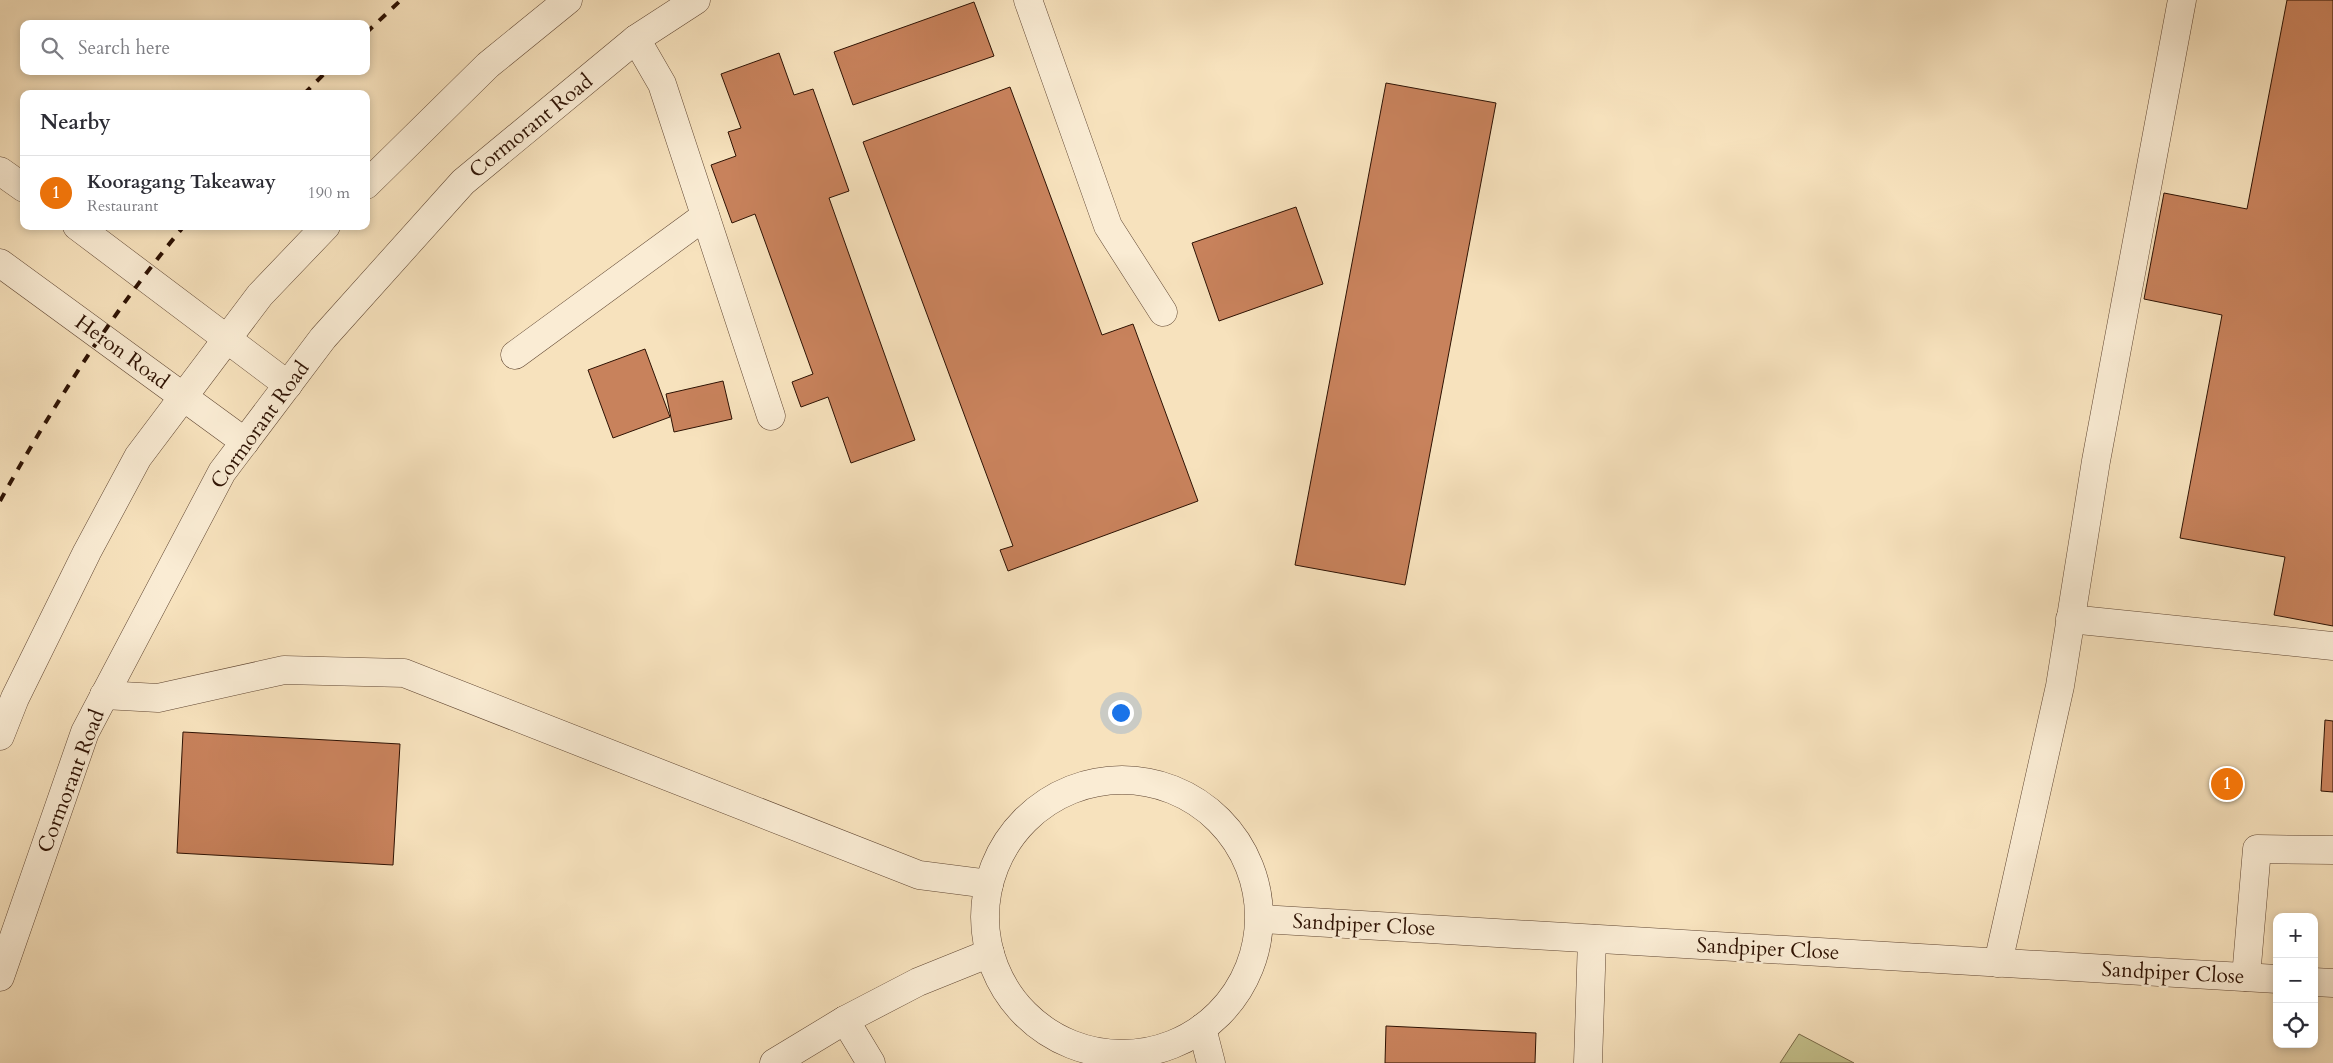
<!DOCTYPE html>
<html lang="en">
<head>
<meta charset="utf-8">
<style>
  body { margin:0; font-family:Cardo,serif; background:#f7f7f7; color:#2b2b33 }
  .controls { position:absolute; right:15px; bottom:15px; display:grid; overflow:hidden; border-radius:10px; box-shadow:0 2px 8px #0003 }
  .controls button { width:45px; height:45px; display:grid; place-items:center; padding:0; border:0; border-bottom:1px solid #e1e1e2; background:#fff; color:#2b2b33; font:25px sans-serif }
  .you { position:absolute; left:1120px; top:712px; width:18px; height:18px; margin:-12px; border:4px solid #fff; border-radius:50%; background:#1a73e8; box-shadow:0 0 0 8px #1a73e833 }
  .badge { display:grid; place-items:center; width:32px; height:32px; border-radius:50%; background:#8f2418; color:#fff; font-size:16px; font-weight:700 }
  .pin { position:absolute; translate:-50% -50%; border:2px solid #fff; box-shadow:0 1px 5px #0006 }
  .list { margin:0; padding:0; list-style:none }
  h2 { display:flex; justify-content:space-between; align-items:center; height:65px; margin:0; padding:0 20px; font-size:21px }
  h2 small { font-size:16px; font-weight:400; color:#7c7c81 }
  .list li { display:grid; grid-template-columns:32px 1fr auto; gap:15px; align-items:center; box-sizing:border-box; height:75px; padding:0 20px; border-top:1px solid #e1e1e2 }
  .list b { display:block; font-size:19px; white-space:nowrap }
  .list p { margin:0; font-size:16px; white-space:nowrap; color:#7c7c81 }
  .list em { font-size:16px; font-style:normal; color:#7c7c81 }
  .icon { flex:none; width:28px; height:28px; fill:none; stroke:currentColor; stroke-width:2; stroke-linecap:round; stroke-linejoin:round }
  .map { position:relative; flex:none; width:2333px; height:1063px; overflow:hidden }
  .search { position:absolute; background:#fff; box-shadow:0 2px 8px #0003; left:20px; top:20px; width:350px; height:55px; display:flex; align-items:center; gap:12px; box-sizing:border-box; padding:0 18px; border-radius:10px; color:#7c7c81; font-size:19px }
  .panel { position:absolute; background:#fff; box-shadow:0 2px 8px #0003; left:20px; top:90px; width:350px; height:140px; border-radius:10px }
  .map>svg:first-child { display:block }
</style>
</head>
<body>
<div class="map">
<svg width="2333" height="1063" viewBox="0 0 2333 1063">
  <rect width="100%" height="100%" fill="#f7e2bd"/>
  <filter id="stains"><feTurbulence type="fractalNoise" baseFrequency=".004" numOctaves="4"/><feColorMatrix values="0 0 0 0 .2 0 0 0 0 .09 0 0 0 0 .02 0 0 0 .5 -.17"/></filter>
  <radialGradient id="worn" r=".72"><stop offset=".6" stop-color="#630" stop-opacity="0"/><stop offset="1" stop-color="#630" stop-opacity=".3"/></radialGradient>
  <polygon fill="#c4c18c" stroke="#796a48" points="1799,1034 1854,1063 1780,1063"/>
  <g fill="#c8825c" stroke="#2e1203">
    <polygon points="2287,0 2333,0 2333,626 2274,615 2285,557 2180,538 2222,315 2144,299 2164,193 2247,209"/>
    <polygon points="974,2 994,56 853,105 834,52"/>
    <polygon points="779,53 794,95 813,89 849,191 829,198 915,440 851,463 828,397 801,407 792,382 813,374 755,214 732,223 711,165 736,156 728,132 741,128 721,74"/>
    <polygon points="1386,83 1496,103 1405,585 1295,565"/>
    <polygon points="1010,87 1102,335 1133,324 1198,501 1008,571 1000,550 1013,546 863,142"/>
    <polygon points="1296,207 1323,284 1219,321 1192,243"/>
    <polygon points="645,349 670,417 613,438 588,370"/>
    <polygon points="723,381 732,419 674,432 666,394"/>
    <polygon points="2325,720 2333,721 2333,792 2321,791"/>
    <polygon points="183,732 400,744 393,865 177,853"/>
    <polygon points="1386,1026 1536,1033 1535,1063 1385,1063"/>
  </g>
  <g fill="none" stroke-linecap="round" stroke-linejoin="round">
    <g stroke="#604632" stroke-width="29">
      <g id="minor">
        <polyline points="1028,0 1108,226 1163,312"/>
        <polyline points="636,39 662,84 771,416"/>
        <polyline points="0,171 24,188"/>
        <polyline points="366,185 488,65 568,0"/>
        <polyline points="77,226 288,385"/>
        <polyline points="0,263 245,442"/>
        <polyline points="515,355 705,216"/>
        <polyline points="2070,619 2333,646"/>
        <polyline points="104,695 158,698 284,670 404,673 919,875 989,884"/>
        <polyline points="0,736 15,698 87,552 138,457 260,295 326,226"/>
        <circle cx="1122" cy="917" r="137"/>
        <polyline points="1260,919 2277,979"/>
        <polyline points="1998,963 2060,686 2096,461 2182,0"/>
        <polyline points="0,977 85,732 222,472 323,338 463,182 636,39 696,0"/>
        <polyline points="2246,977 2257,849 2333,850"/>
        <polyline points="2314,982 2333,983"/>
        <polyline points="845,1020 871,1063"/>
        <polyline points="1202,1028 1211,1063"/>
        <polyline points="774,1063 845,1020 918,982 990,953"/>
        <polyline points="1588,1063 1592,939"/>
      </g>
    </g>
    <use href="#minor" stroke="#faecd4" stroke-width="28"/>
    <g stroke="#2e1203" stroke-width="4" stroke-dasharray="9 9" stroke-linecap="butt">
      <polyline points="366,33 401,0"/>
      <polyline points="304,94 327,71"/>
      <path d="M0,501C54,404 113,311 184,226"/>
    </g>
  </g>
  <g text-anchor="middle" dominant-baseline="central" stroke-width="5" stroke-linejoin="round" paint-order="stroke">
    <g font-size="21" fill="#2e1203" stroke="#faecd4">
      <text transform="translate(531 126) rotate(-39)">Cormorant Road</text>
      <text transform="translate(122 352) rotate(36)">Heron Road</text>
      <text transform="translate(260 425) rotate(-54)">Cormorant Road</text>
      <text transform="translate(71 781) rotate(-69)">Cormorant Road</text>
      <text transform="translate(1364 925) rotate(3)">Sandpiper Close</text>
      <text transform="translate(1768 949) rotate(3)">Sandpiper Close</text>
      <text transform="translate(2173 973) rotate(3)">Sandpiper Close</text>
    </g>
  </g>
  <rect width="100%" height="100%" filter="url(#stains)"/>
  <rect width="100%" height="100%" fill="url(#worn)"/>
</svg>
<div class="controls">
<button>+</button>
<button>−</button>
<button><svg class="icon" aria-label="locate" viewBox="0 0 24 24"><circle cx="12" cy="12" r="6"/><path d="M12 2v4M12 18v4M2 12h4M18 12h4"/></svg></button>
</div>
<div class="you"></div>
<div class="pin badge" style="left:2227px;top:784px;background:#e8710a">1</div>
<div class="search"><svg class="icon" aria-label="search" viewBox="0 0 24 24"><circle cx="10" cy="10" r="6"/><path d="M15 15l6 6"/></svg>Search here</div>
<section class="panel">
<h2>Nearby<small></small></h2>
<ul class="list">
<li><span class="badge" style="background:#e8710a">1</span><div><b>Kooragang Takeaway</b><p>Restaurant</p></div><em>190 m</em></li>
</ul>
</section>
</div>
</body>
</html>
